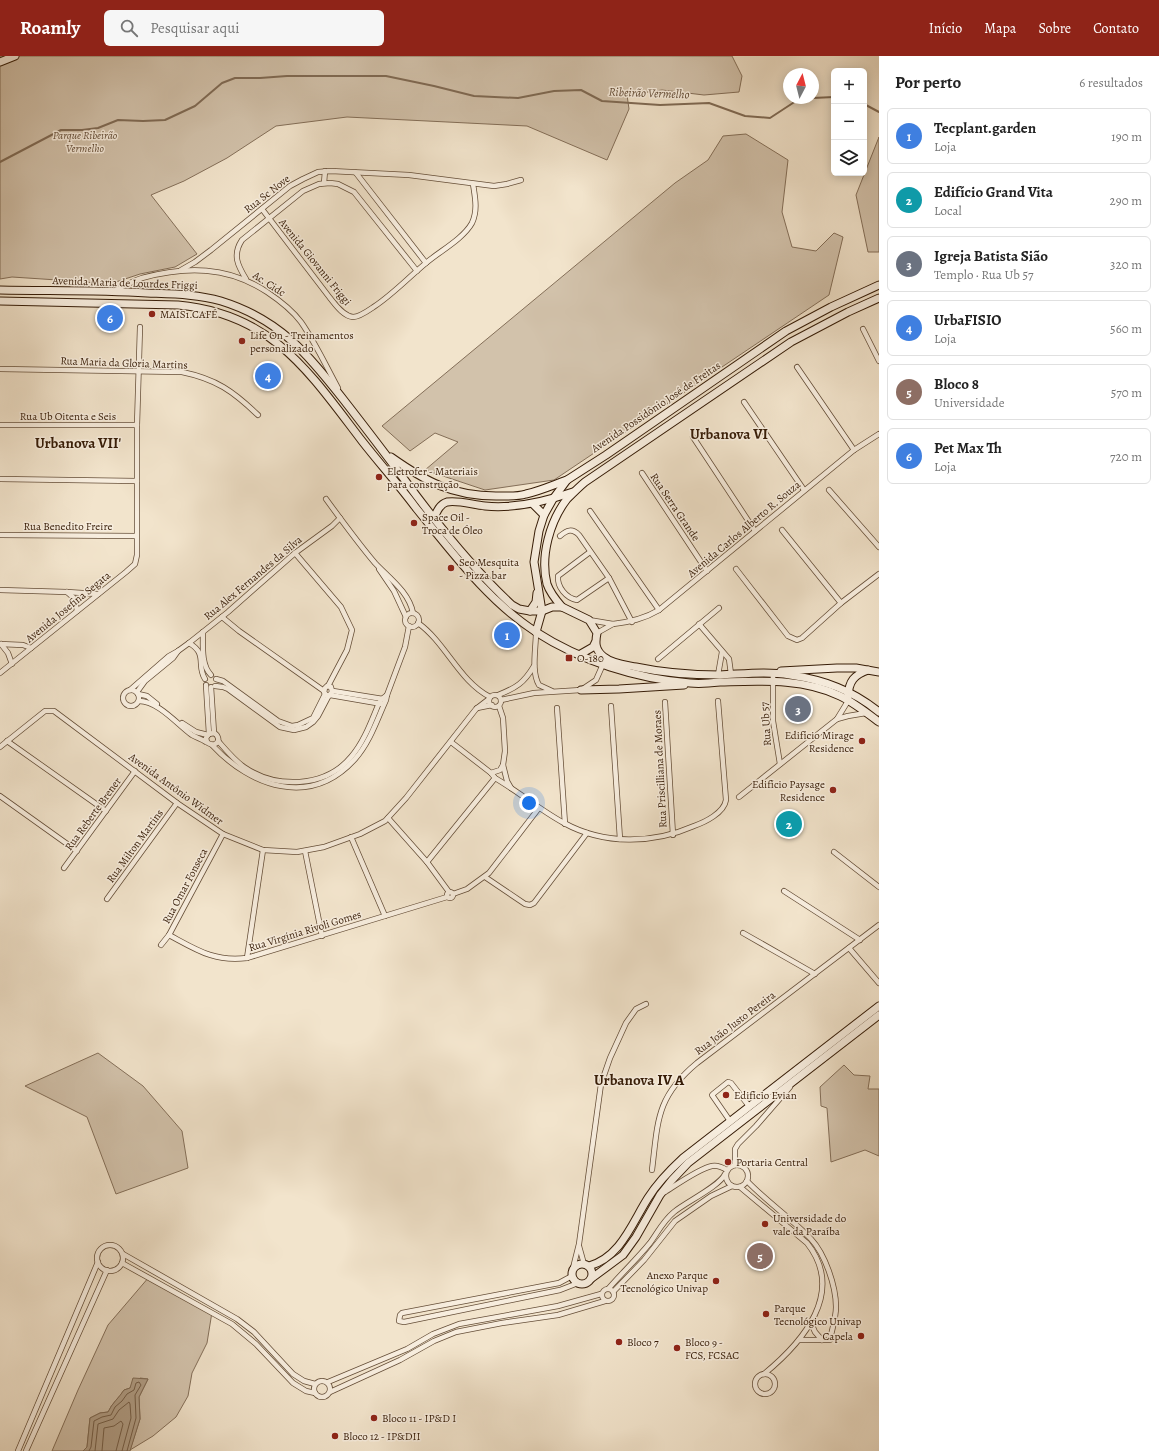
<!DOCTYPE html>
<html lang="pt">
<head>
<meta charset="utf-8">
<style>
  body { margin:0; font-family:Alegreya,serif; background:#f6f6f6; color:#222 }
  .controls { position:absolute; right:12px; top:12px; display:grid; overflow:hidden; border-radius:6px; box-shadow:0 2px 10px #0003 }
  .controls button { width:36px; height:36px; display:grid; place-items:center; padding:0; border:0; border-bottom:1px solid #e0e0e0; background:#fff; color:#222; font:20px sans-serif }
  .compass { position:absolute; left:783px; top:12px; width:36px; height:36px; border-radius:50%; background:#fff; box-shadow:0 2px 10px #0003; rotate:7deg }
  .you { position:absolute; left:529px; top:747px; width:14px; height:14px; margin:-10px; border:3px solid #fff; border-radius:50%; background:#1a73e8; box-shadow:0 0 0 6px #1a73e833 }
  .badge { display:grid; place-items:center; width:26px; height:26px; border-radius:50%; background:#8f2418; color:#fff; font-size:13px; font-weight:700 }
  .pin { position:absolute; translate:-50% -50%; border:2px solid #fff; box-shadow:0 1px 4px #0006 }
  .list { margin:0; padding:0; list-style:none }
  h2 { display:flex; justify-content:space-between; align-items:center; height:52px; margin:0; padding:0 16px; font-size:17px }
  h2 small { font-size:13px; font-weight:400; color:#767676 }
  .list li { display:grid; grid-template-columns:26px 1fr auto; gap:12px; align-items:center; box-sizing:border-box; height:56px; margin:0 8px 8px; padding:0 8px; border:1px solid #e0e0e0; border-radius:6px }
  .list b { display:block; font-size:15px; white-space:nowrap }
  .list p { margin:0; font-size:13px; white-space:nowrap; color:#767676 }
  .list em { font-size:13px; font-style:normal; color:#767676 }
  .icon { flex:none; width:22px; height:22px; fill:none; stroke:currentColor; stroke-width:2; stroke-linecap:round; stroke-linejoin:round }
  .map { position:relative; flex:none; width:879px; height:1395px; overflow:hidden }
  header { display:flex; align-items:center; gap:24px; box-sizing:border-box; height:56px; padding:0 20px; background:#8f2418; color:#fff }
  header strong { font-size:19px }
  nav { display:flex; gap:22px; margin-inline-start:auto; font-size:14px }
  .search { width:280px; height:36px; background:#f6f6f6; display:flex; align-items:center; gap:10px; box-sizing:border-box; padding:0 14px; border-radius:6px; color:#767676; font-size:15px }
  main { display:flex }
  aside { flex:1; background:#fff }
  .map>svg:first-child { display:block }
</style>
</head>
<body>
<header>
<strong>Roamly</strong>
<div class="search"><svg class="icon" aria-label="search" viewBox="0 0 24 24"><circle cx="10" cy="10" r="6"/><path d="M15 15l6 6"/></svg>Pesquisar aqui</div>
<nav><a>Início</a><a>Mapa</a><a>Sobre</a><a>Contato</a></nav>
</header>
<main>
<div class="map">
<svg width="879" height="1395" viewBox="0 0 879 1395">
  <rect width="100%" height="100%" fill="#f2e4cc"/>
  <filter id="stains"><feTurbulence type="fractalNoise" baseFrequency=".005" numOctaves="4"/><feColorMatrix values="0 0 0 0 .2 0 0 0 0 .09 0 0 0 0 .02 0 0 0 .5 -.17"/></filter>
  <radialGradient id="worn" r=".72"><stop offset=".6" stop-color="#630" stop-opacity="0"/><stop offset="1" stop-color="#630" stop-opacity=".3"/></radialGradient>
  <g fill="#d2c2ab" stroke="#846f59">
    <polygon points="0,0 732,0 742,20 739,36 704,39 662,34 627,39 629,53 607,104 527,70 347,61 276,70 227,102 184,125 151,139 197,198 175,211 140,218 104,230 88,226 12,221 0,223"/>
    <polygon points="746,78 788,104 782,156 792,191 816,195 834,177 843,181 829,239 554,424 485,434 425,414 458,386 435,377 410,395 382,370 675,127 708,104 723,80"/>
    <polygon points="879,81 879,196 868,196 856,139"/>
    <polygon points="98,997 143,1030 182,1075 188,1112 116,1138 87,1061 25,1030"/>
    <polygon points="844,1009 854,1019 870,1020 868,1033 879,1033 879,1100 865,1094 831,1106 827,1052 821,1050 820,1031"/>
    <path d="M149,1221L212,1256L207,1287L192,1317L188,1340L176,1361L153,1380L130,1394L140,1363L139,1341L148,1323L140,1322L130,1332L124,1334C119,1342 112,1347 108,1356L100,1357L90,1362L87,1391L83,1395H52L78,1334L108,1269Z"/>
  </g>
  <path fill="#b2a089" stroke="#806b55" d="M133,1322L148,1323L139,1341L140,1363L130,1395H83L87,1391L90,1362L100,1357L108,1356C112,1347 119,1342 124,1334L130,1332Z"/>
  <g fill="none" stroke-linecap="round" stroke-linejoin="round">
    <g stroke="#745e48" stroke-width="1">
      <polyline points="89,1395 91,1391 94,1365 102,1361 111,1359 115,1351 122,1345 127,1338 134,1334 136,1327 139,1326 141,1329 135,1339 136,1362 127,1395"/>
      <polyline points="95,1395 98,1368 113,1363 119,1354 129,1346 130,1348 131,1362 122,1395"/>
      <polyline points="102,1395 104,1372 114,1370 121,1365 123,1368 116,1395"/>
    </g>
    <g stroke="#806b55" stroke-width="2">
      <polyline points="813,42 834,41"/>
      <polyline points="864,48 879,56"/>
      <polyline points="0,106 61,74 82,74 98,72 118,64 143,65 165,64 195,50 222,27 235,22 260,22 287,20 386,20 434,30 474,40 518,42 554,35 581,34 602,45 660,49 709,47 745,60 770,62 799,43 813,42"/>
    </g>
    <g stroke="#654e38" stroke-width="6">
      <g id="street">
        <polyline points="356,117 426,207"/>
        <polyline points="324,127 325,115"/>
        <path d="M262,153L330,242C335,248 343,260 353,261C360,261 369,254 375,250C393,238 409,221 426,207C440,195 463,183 472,167C478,154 475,141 473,128"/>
        <polyline points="181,214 195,206 211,194 290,130 303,123 318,116 331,115 409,119 494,130 507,128 521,124"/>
        <path d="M246,223C238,210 232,199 242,184L303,135L319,128L330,127L338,128L354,136L417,215"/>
        <path d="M114,235C123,231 132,225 142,222C186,210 228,210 267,236C279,244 292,254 301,266C315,286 326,310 338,332"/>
        <polyline points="863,273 879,305"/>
        <polyline points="797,311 854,394"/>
        <path d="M0,313L182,316C216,323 233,335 258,359"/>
        <polyline points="744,346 804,434"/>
        <polyline points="0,369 137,369"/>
        <polyline points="693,381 755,475"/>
        <polyline points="642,417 707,515"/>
        <polyline points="0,423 137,425"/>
        <polyline points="829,434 879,491"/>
        <path d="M326,443C342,465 358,487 375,507C389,522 409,536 413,557"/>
        <polyline points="590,455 659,554"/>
        <polyline points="782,474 841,547"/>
        <polyline points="0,479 136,480"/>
        <path d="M560,480C567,474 572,472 579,479L609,522L632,566"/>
        <path d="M590,496L558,520C557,531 566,542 577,544L609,522"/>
        <polyline points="295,497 341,551 352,574 347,594 328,630"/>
        <polyline points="379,513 394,535 406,561"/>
        <polyline points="736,513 788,580 797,584 802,582 841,547 879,518"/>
        <polyline points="0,534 67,536 98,538"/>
        <polyline points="67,536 75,543 77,555"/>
        <circle cx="412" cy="564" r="7"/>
        <polyline points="222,561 239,575 324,635"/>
        <polyline points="589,564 613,568 597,577"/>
        <path d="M418,567C446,587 459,625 490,641"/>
        <path d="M613,568C630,566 644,563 659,554L854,394L879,378"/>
        <polyline points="699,568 729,603 731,618"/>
        <path d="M203,576C203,590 201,609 211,619"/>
        <path d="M536,576C536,592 531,616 539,629L552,635"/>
        <path d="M189,587C208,598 196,609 205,623"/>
        <polyline points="0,588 23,589 31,592"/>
        <polyline points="1,588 8,597 12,608"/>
        <polyline points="658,603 719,552"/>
        <polyline points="0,617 126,516 135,508 137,499 137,369 140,271"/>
        <polyline points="773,617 773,665 780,708"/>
        <polyline points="718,619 722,596"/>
        <polyline points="216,623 223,625 278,665 292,670 298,669 313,662 325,638"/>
        <polyline points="206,629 209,678"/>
        <polyline points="215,630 223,631 228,633 280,671 294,674 306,671 313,666 318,660 328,641 332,636 331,631 327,630 325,632 324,636 326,639 329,639"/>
        <polyline points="211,631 214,677"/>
        <circle cx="131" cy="642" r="8"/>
        <polyline points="130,634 169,600 178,595 189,587 228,556 295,497 332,470 340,462"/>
        <polyline points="333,635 383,643"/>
        <polyline points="137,636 145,625 173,602 178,595"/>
        <polyline points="138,638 147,640 157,648"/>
        <circle cx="495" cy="645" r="6"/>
        <polyline points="330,639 382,648"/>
        <path d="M498,639C516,632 524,627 534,610"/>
        <polyline points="501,644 534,637 581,634 596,624 604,606"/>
        <path d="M139,645C158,645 177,668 192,679C197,682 202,683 206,686C209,687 211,690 215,688C221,686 218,679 214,677L209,678L206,682L207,686"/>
        <polyline points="665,646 673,779"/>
        <polyline points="611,650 620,783"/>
        <polyline points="477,652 492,649"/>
        <polyline points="557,652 565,768"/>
        <polyline points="837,663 848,645"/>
        <polyline points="182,667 196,676 208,679"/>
        <polyline points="7,685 106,755"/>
        <path d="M218,685C226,694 234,704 244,711C276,733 325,732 351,701C364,686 371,666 379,647L382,643L387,639"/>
        <path d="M451,686L491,717L495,722C519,736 540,754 564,767C604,789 653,788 694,770C705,766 724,757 726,744L718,645"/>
        <path d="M212,689C251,731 311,752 355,703C370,686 377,664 386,644L387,639L405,591L409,570"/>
        <polyline points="0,691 45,655 54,655 177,747 223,778 263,794 297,796 324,791 360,778 385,765 406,742 476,653 489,643"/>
        <polyline points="503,709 507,725 511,732"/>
        <polyline points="491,717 500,714 503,709 505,695 503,662 499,650"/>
        <polyline points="0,740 77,795"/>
        <polyline points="739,741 837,663 848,660 866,657"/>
        <polyline points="388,762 427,806 449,836"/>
        <polyline points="351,781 385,860"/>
        <polyline points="305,795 322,880"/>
        <polyline points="834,796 879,831"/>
        <polyline points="427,806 495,722"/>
        <polyline points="64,812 135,715"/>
        <polyline points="485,821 525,848 530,849 534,847 587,777"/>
        <polyline points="784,835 860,884"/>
        <circle cx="450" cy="839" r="3"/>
        <polyline points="453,838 467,833 489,817 539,752"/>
        <polyline points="107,843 177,747"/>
        <polyline points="743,877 815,918"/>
        <path d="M169,879C197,894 214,906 247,902L447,841"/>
        <polyline points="161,889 169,879 223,778"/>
        <polyline points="849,892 879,927"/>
        <polyline points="247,902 263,794"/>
        <polyline points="730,1065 712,1039 713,1038 728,1026 731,1027 749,1050"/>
        <circle cx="737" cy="1120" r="11"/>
        <polyline points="735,1109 735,1093 738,1088 756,1070 790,1031"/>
        <path d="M652,1114C658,1065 656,1041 697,1007L879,869"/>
        <path d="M747,1125C767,1146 791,1162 811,1183C825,1198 836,1230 836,1251C836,1262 832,1273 830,1284H799"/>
        <path d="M740,1131L807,1187C846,1236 803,1286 764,1318"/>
        <path d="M665,1136C676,1129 700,1112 712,1110C717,1109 722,1111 727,1114"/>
        <circle cx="110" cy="1202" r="13"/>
        <polyline points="579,1190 584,1208"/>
        <polyline points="123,1198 237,1263 254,1276 293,1318 304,1325 315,1328"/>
        <polyline points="122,1207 232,1268 256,1288 293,1327 306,1335 315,1337"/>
        <polyline points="573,1212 579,1188 601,1028 610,1002 626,967 636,953 646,948"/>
        <polyline points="572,1220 559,1227 402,1257 400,1259 399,1265 404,1266 560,1234 578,1227"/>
        <path d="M609,1232C622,1217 637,1203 650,1187C658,1176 663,1165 674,1156C686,1146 720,1130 725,1118"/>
        <circle cx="608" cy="1239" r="6"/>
        <polyline points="613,1236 644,1204 675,1165 711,1140 732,1130"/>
        <polyline points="811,1267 815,1276 822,1284"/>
        <circle cx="765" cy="1328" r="10"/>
        <circle cx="322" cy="1333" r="8"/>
        <polyline points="328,1326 407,1293 433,1278 459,1268 558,1250 601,1238"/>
        <polyline points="330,1336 400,1304 434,1285 456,1276 502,1267 558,1259 605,1245"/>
        <polyline points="18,1395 98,1206"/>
        <polyline points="26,1395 107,1214"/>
      </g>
    </g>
    <g stroke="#361c07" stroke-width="9">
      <g id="secondary">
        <polyline points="0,6 15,0"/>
        <path d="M0,234C49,235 98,234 147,237C172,238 197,238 221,245C279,263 307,297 343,343C364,370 384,396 404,423C437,468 472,512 512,549L519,553L530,555H542L552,551H562L589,564L597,577C595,587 595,594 604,601C612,608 626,609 636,611C664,617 692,619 720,619C744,618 767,615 790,619C824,624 852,634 879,656"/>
        <path d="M0,245L178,249C273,258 309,316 362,385C380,408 399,429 416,452C452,496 488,545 536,576C581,605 637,623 690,627C700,628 711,627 720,626C760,625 803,622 840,640C853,646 867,657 879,666"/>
        <path d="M391,401C425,425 452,440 496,440C506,440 516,441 526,438C540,435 553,429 567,424"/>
        <polyline points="533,448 544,459"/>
        <path d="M434,462C437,455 440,448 447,446C459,444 473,449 485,450C515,453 544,446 573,436"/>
        <path d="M562,551C556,544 550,537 547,528C540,500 550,465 567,443C573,437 579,431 585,426L791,286L848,256L879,242"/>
        <polyline points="530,555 536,546 537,537"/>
        <polyline points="536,576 542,555 534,506 539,475 544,459 553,443 567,424 606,399 786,275 831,251 879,229"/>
        <polyline points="579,599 593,591 595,587"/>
        <polyline points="781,615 837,612 856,612 879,616"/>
        <polyline points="581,634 619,633 684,629"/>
        <path d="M848,640C849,625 854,619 868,614"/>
        <circle cx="582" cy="1218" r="10"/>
        <path d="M589,1210C621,1201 632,1167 648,1142C658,1126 670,1114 683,1102L879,950"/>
        <polyline points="592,1222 623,1199 636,1181 660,1139 672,1124 688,1107 879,959"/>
      </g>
    </g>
    <use href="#street" stroke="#f7edde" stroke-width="4.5"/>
    <use href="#secondary" stroke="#f7edde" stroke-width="7"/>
  </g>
  <g fill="#8f2418" stroke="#f7edde" stroke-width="1.5">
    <circle cx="152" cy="258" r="4"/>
    <circle cx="242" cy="285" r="4"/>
    <circle cx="379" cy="421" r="4"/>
    <circle cx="414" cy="467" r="4"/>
    <circle cx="451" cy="512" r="4"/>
    <rect x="565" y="598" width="8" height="8" rx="2"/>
    <circle cx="862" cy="685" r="4"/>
    <circle cx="833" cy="734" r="4"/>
    <circle cx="726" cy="1039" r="4"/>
    <circle cx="728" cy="1106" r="4"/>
    <circle cx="765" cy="1168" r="4"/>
    <circle cx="716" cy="1225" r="4"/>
    <circle cx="766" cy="1258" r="4"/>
    <circle cx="861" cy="1280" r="4"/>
    <circle cx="619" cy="1286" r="4"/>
    <circle cx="677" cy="1292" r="4"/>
    <circle cx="374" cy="1362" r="4"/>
    <circle cx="335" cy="1380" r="4"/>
  </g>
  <g text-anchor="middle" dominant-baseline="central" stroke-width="3" stroke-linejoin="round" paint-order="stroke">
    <g font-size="11" font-style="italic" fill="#654e38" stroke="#f7edde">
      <text x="85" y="79">Parque Ribeirão<tspan x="85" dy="13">Vermelho</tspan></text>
    </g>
    <g font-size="11" fill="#361c07" stroke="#f7edde">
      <text transform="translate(267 138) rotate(-38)">Rua Sc Nove</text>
      <text transform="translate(315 206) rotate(51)">Avenida Giovanni Friggi</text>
      <text transform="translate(125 227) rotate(2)">Avenida Maria de Lourdes Friggi</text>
      <text transform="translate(269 228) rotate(33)">Ac. Cidc</text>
      <text transform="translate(124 307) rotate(2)">Rua Maria da Gloria Martins</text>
      <text transform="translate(656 351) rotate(-34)">Avenida Possidônio José de Freitas</text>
      <text x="68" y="360">Rua Ub Oitenta e Seis</text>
      <text transform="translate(675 451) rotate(56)">Rua Serra Grande</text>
      <text x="68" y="470">Rua Benedito Freire</text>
      <text transform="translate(744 473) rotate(-40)">Avenida Carlos Alberto R. Souza</text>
      <text transform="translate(253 522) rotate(-40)">Rua Alex Fernandes da Silva</text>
      <text transform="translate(68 551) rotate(-39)">Avenida Josefina Segata</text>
      <text transform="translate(766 668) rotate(-94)">Rua Ub 57</text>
      <text transform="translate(660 713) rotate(-93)">Rua Priscilliana de Moraes</text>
      <text transform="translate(176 733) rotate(36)">Avenida Antônio Widmer</text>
      <text transform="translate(93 758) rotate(-54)">Rua Reberte Brener</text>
      <text transform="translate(135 790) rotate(-54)">Rua Milton Martins</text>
      <text transform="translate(185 830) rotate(-62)">Rua Omar Fonseca</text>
      <text transform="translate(305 875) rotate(-17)">Rua Virgínia Rivoli Gomes</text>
      <text transform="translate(735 967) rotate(-37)">Rua João Justo Pereira</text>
    </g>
    <g font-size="11" fill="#361c07" stroke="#f7edde" text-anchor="start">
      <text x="160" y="258">MAIS1.CAFÉ</text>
      <text x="250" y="279">Life On - Treinamentos<tspan x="250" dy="13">personalizado</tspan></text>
      <text x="387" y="415">Eletrofer - Materiais<tspan x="387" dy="13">para construção</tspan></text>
      <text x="422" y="461">Space Oil -<tspan x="422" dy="13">Troca de Óleo</tspan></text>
      <text x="459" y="506">Seo Mesquita<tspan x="459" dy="13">- Pizza bar</tspan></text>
      <text x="577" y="602">O-180</text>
      <text x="854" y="679" text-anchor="end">Edifício Mirage<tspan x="854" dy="13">Residence</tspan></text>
      <text x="825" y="728" text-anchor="end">Edifício Paysage<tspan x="825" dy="13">Residence</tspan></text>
      <text x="734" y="1039">Edifício Evian</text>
      <text x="736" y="1106">Portaria Central</text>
      <text x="773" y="1162">Universidade do<tspan x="773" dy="13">vale da Paraíba</tspan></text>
      <text x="708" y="1219" text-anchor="end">Anexo Parque<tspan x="708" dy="13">Tecnológico Univap</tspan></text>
      <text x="774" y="1252">Parque<tspan x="774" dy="13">Tecnológico Univap</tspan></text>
      <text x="853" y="1280" text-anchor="end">Capela</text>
      <text x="627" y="1286">Bloco 7</text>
      <text x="685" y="1286">Bloco 9 -<tspan x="685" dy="13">FCS, FCSAC</tspan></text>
      <text x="382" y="1362">Bloco 11 - IP&amp;D I</text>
      <text x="343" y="1380">Bloco 12 - IP&amp;DII</text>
    </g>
    <g font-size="12" font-style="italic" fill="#614a34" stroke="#f7edde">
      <text transform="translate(649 37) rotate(2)">Ribeirão Vermelho</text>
    </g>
    <g font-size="15" font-weight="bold" fill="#361c07" stroke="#f7edde">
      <text x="729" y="378">Urbanova VI</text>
      <text x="78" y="387">Urbanova VII'</text>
      <text x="639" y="1024">Urbanova IV A</text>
    </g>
  </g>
  <rect width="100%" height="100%" filter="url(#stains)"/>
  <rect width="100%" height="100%" fill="url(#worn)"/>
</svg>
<div class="controls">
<button>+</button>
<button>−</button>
<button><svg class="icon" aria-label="layers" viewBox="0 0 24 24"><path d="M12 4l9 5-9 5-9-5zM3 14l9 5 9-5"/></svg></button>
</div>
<svg class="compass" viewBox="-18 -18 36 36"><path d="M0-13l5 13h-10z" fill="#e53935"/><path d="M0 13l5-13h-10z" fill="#767676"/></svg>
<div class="you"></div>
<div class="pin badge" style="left:507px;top:579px;background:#3f7fe0">1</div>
<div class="pin badge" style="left:789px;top:768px;background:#0f9aa8">2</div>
<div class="pin badge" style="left:798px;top:653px;background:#6b7280">3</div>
<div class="pin badge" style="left:268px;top:320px;background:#3f7fe0">4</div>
<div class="pin badge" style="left:760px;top:1200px;background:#8d6e63">5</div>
<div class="pin badge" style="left:110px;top:262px;background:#3f7fe0">6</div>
</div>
<aside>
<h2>Por perto<small>6 resultados</small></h2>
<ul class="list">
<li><span class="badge" style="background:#3f7fe0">1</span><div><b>Tecplant.garden</b><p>Loja</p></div><em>190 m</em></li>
<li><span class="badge" style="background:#0f9aa8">2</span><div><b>Edifício Grand Vita</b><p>Local</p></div><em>290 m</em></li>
<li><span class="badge" style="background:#6b7280">3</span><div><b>Igreja Batista Sião</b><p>Templo · Rua Ub 57</p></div><em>320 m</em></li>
<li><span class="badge" style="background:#3f7fe0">4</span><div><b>UrbaFISIO</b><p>Loja</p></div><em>560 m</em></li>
<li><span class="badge" style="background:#8d6e63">5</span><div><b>Bloco 8</b><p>Universidade</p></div><em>570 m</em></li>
<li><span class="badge" style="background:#3f7fe0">6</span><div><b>Pet Max Th</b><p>Loja</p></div><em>720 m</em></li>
</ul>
</aside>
</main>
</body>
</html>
